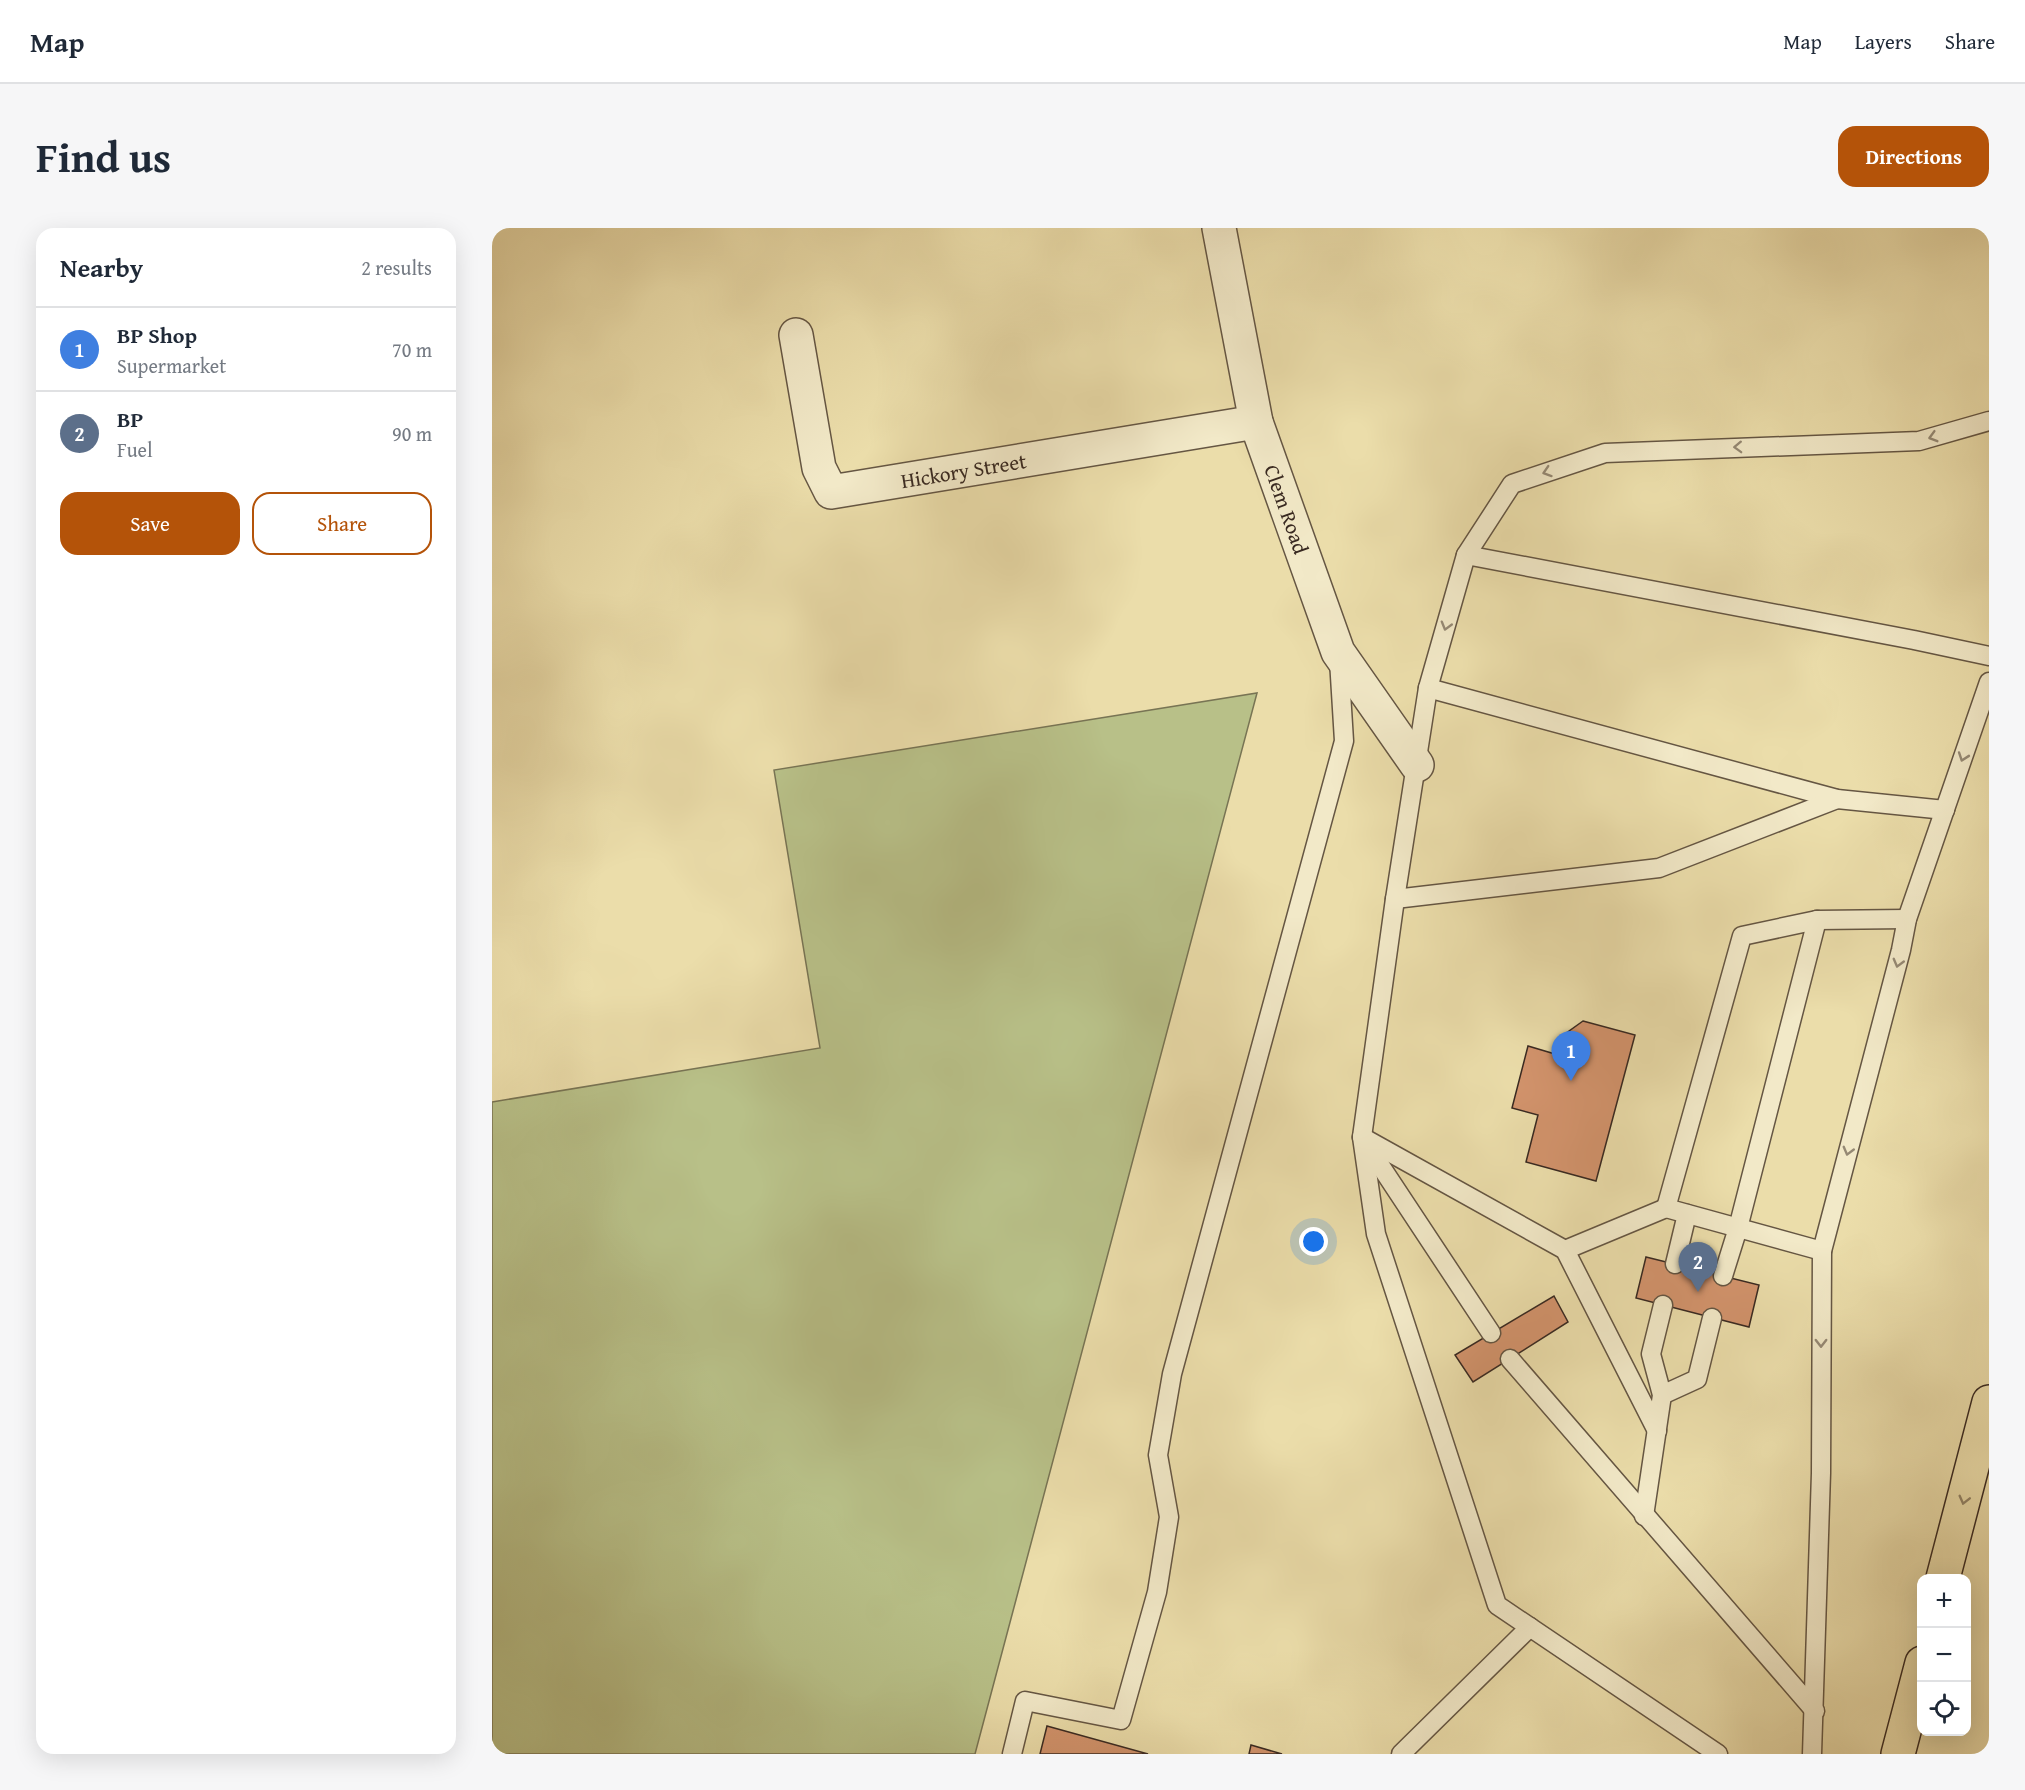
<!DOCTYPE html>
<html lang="en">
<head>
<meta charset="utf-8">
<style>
  body { margin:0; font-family:"Gentium Book Plus",serif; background:#f6f6f7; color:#1f2937 }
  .controls { position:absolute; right:18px; bottom:18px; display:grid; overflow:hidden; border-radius:12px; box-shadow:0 6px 24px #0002 }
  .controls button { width:54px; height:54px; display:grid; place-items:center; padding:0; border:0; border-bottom:2px solid #e0e1e3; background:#fff; color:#1f2937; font:30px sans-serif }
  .you { position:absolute; left:822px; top:1014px; width:21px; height:21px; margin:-15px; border:4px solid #fff; border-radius:50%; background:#1a73e8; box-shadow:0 0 0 9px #1a73e833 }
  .badge { display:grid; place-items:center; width:39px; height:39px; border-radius:50%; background:#b45309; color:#fff; font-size:20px; font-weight:700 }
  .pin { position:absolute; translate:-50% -50px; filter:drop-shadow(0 2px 3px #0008) }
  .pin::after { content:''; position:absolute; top:32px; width:21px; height:18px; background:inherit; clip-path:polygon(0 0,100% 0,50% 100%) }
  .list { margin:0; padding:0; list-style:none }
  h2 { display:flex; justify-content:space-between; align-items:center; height:78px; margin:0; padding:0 24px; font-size:26px }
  h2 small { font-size:20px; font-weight:400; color:#747a83 }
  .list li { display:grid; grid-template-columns:39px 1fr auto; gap:18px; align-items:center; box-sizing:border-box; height:84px; padding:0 24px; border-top:2px solid #e0e1e3 }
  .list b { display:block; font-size:22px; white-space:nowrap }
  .list p { margin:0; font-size:20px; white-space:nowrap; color:#747a83 }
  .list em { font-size:20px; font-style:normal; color:#747a83 }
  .actions { display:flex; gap:12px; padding:18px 24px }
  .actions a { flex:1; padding:14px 0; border:2px solid #b45309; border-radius:18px; text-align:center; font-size:21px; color:#b45309 }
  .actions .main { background:#b45309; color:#fff }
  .icon { flex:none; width:33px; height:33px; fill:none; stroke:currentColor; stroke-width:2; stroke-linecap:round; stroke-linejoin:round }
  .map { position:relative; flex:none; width:1497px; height:1526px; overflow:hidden; border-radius:18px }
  header { display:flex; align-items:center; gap:36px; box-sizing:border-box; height:84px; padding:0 30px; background:#fff; border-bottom:2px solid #e0e1e3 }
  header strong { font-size:28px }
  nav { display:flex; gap:33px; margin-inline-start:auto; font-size:21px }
  .intro { display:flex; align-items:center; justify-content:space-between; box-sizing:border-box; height:144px; padding:0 36px }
  h1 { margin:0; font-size:42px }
  .button { padding:15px 27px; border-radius:18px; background:#b45309; color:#fff; font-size:21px; font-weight:700 }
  main { display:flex; gap:36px; padding:0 36px }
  aside { flex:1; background:#fff; border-radius:18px; box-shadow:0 6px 24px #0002 }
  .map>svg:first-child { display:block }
</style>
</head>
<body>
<header>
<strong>Map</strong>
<nav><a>Map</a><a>Layers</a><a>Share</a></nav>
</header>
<div class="intro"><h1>Find us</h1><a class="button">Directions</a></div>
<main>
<aside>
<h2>Nearby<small>2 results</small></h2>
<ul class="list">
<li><span class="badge" style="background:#3f7fe0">1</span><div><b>BP Shop</b><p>Supermarket</p></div><em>70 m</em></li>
<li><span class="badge" style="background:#5c6f8a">2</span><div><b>BP</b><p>Fuel</p></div><em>90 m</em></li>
</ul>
<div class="actions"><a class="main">Save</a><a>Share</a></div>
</aside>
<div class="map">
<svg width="1497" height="1526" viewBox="0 0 1497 1526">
  <rect width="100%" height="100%" fill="#ebddaa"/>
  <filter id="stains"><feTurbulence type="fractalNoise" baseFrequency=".00333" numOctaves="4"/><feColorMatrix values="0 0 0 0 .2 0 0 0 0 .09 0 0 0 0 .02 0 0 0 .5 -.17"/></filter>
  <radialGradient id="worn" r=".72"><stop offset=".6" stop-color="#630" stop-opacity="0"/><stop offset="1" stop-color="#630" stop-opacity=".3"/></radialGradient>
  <polygon fill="#b8c088" stroke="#787454" stroke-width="1.5" points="765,465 483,1526 0,1526 0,874 328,820 282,542"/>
  <g fill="#d2936c" stroke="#382921" stroke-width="1.5">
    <polygon points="1091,793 1143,807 1104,953 1034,934 1046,887 1020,880 1036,818 1063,826 1066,811"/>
    <polygon points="1154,1029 1267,1057 1257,1099 1144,1070"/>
    <polygon points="1062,1068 1076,1094 981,1154 963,1127"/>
    <polygon points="555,1498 656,1526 548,1526"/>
    <polygon points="759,1517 790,1526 757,1526"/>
  </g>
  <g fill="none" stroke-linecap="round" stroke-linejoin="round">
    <g stroke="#655643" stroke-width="21">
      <g id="service">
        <polyline points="974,327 1422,412 1497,428"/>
        <polyline points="936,460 1345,571 1453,582"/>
        <polyline points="903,671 1167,640 1345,571"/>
        <polyline points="870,909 1073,1022 1165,1203"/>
        <polyline points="874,916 999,1105"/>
        <polyline points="1073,1022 1174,980"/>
        <polyline points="1330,1023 1174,980 1250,708 1325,692 1415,691"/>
        <polyline points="1183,1036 1195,986"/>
        <polyline points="1231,1048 1246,1000 1325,692"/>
        <polyline points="1018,1131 1323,1483"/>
        <polyline points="1170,1167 1205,1151 1220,1090"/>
        <polyline points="1152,1288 1170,1167 1159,1126 1171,1077"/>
        <polyline points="520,1526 533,1473 629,1492 665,1364 677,1289 666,1227 680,1146 852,513 847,432"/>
        <polyline points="909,1526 1038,1399"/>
        <polyline points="1226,1526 1005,1377 884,1006 870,909 903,671 936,460 974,327 1020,256 1113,225 1427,213 1497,193"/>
        <polyline points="1320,1526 1329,1245 1330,1023 1409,722 1415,691 1497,454"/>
      </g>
    </g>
    <g stroke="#655643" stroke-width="36">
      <g id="minor">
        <path id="s1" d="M727,0L764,194L846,424L925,537"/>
        <path id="s2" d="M304,107L327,240L339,264L764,194"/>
      </g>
    </g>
    <g stroke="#382921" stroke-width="36">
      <g id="motorway">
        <polyline points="1451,1350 1497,1174"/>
        <polyline points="1406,1526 1430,1435"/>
      </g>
    </g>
    <use href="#service" stroke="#f2e9c8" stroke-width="18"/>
    <use href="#minor" stroke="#f2e9c8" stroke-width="33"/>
    <use href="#motorway" stroke="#ebddaa" stroke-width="33"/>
  </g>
  <defs><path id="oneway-chevron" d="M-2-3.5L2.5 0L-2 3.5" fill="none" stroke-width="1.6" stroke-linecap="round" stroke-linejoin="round" transform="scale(1.5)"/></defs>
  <g stroke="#958974">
    <use href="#oneway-chevron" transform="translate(1441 209) rotate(164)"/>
    <use href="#oneway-chevron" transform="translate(1246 219) rotate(178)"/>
    <use href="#oneway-chevron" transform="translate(1055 244) rotate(162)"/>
    <use href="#oneway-chevron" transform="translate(954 398) rotate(106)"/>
    <use href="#oneway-chevron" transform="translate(1471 529) rotate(109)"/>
    <use href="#oneway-chevron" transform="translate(1406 735) rotate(105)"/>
    <use href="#oneway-chevron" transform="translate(1356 923) rotate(105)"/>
    <use href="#oneway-chevron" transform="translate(1329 1115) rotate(90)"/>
  </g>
  <use stroke="#928366" href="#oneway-chevron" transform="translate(1472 1272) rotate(104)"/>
  <g text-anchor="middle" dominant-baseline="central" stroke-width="6" stroke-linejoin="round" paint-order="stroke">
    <g font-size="21" fill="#382921" stroke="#f2e9c8">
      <text stroke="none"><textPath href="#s2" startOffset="296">Hickory Street</textPath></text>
      <text stroke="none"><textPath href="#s1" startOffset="290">Clem Road</textPath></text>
    </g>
  </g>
  <rect width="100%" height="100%" filter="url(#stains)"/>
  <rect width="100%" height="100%" fill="url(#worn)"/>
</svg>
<div class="controls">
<button>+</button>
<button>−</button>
<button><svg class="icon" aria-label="locate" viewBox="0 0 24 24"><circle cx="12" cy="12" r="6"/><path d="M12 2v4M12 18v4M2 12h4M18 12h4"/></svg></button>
</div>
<div class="you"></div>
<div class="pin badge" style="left:1079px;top:853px;background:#3f7fe0">1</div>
<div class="pin badge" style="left:1206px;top:1064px;background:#5c6f8a">2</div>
</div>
</main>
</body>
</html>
